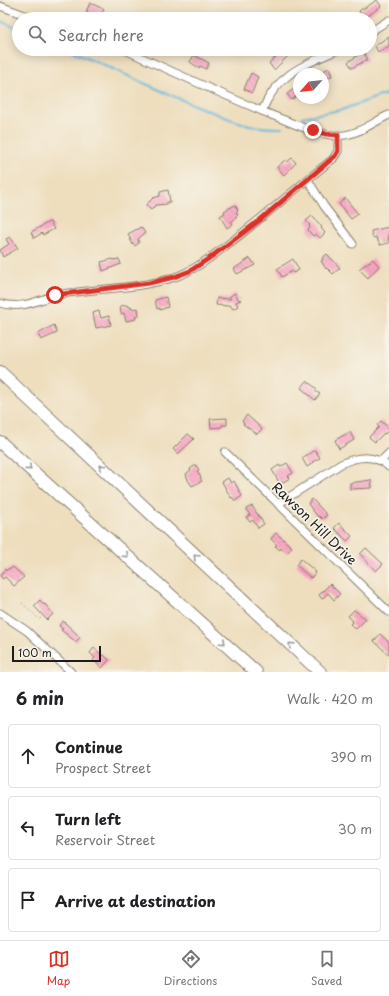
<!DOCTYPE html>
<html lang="en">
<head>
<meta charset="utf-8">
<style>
  body { margin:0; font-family:"Playpen Sans",sans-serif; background:#f2f2f2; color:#202124 }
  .compass { position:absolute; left:293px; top:68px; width:36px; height:36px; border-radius:50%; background:#fff; box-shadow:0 2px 10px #0003; rotate:243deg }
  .scale { position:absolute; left:12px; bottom:10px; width:89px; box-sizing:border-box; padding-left:4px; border:2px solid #1c1c1c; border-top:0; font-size:11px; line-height:14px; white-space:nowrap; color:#1c1c1c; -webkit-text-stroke:3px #f7f3e8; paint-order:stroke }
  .stop { position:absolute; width:12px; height:12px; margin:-9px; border:3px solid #d93025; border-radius:50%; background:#fff }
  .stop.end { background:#d93025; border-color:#fff; box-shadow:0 1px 4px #0008 }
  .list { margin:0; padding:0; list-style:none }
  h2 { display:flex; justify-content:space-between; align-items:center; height:52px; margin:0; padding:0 16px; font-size:17px }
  h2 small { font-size:13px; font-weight:400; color:#757577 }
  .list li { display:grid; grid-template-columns:26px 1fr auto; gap:12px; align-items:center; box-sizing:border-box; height:64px; margin:0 8px 8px; padding:0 8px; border:1px solid #e0e0e0; border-radius:4px }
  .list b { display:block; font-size:15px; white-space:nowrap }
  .list p { margin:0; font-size:13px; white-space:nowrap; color:#757577 }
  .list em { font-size:13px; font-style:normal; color:#757577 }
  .icon { flex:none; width:22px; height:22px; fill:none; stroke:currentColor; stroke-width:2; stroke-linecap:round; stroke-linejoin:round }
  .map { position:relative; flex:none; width:389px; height:672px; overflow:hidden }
  .search { position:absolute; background:#fff; box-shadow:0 2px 10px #0003; left:12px; right:12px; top:12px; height:44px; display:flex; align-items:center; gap:10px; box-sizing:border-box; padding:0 14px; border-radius:22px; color:#757577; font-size:15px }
  .sheet { height:268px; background:#fff }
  nav { display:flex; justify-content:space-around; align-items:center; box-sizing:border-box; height:56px; border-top:1px solid #e0e0e0; background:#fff; font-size:11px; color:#757577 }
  nav a { display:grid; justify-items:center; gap:2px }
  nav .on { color:#d93025 }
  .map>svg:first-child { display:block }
</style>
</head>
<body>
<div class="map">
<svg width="389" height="672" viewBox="0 0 389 672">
  <defs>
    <pattern id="building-back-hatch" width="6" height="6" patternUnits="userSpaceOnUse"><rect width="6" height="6" fill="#f9a4c2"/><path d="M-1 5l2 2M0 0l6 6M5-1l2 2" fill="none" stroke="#d58da6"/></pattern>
  </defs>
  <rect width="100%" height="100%" fill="#f7f3e8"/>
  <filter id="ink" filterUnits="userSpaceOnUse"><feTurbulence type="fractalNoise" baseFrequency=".025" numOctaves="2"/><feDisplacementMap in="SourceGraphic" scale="8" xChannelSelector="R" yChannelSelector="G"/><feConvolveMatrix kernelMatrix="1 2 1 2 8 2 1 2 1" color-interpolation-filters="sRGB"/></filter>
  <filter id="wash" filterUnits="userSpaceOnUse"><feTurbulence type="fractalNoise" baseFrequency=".012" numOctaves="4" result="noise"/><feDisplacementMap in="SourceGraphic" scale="16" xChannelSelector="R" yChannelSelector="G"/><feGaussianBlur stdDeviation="0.9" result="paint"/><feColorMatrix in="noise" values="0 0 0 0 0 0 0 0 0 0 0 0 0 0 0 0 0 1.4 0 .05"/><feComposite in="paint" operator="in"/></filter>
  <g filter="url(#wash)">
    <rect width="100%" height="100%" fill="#eedebe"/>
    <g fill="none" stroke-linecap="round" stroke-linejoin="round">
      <g stroke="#63b8e0" stroke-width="2">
        <polyline points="0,21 19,29"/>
        <path d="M68,49C110,67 151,87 194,105C225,117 247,129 282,128"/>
        <polyline points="301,117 341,110 389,93"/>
      </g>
    </g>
    <g id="blocks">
      <g fill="url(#building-back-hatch)">
        <polygon points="377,0 381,6 364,19 359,11 363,8 363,9"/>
        <polygon points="90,3 104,9 100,17 86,12"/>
        <polygon points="389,36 389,46 378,52 375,46"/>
        <polygon points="284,50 289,55 274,70 269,63"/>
        <polygon points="363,52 368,59 352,68 348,62"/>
        <polygon points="194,55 209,63 206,69 200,66 199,68 190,62"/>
        <polygon points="329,68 332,76 323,80 323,71"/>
        <polygon points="251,73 258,77 252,93 244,89"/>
        <polygon points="299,85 299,100 296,96 292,100 287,94"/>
        <polygon points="292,158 296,163 284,175 277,167 285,160 287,162"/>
        <polygon points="168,190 170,202 167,202 167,204 156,205 151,210 146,205 153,198 160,196 160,192"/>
        <polygon points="345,198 358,214 351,219 339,204"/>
        <polygon points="235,205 238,210 236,212 238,215 235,217 236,218 231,222 233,224 227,228 220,216 225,213 224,211"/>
        <polygon points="312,216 322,227 321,228 325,233 320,238 316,234 313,236 308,230 310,228 309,226 310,225 306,221"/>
        <polygon points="49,222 50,222 54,229 43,235 42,233 34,238 31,232"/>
        <polygon points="141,227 145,233 138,239 139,243 135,246 134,244 133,245 128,234"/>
        <polygon points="389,227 389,234 388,234 389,243 380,245 376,237 373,238 371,231"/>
        <polygon points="10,237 18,248 3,257 0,250 9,244 6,239"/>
        <polygon points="327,254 340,268 333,274 327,268 326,269 321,261 323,260 322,258"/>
        <polygon points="250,258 255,265 237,274 234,269"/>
        <polygon points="113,259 113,260 119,259 121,264 103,271 101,262"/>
        <polygon points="293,259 299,270 293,273 292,271 282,277 277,269"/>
        <polygon points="373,259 379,266 368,278 359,269"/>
        <polygon points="235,293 238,299 241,300 236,302 238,306 233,309 230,305 228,306 216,305 217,298 231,299 229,297"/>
        <polygon points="166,297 168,307 160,310 160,308 157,309 155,300"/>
        <polygon points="127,305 128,307 131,307 131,309 138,308 139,316 135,317 136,319 126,321 124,313 121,314 120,306"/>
        <polygon points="99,311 101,318 109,316 111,325 96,328 93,313"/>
        <polygon points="54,325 57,333 41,340 38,334"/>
        <polygon points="307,381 317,389 315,391 320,394 315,400 301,388"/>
        <polygon points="247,415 262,429 257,434 243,424 244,423 242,421"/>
        <polygon points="227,418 227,425 222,425 222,427 211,428 210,419"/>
        <polygon points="381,421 389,428 389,430 385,434 384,433 375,442 369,437 379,427 377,425"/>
        <polygon points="350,432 354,440 339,449 335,440"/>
        <polygon points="188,434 194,439 178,454 173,449"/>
        <polygon points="315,450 320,458 312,462 313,463 307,467 302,458"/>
        <polygon points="287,463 293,473 288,476 290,478 280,484 272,470 279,465 280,467"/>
        <polygon points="196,465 199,470 197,471 201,477 200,478 202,481 192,486 188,480 186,474 191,470 190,469"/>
        <polygon points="228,478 231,483 234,481 242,496 235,501 232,497 231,498 222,482"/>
        <polygon points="371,480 372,488 350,489 350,483"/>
        <polygon points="312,499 327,515 322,519 319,516 318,517 308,504"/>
        <polygon points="252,506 264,524 258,528 253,520 250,522 246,517 250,515 246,509"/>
        <polygon points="339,523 352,536 347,541 334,528"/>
        <polygon points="276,533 292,547 287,553 281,548 280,550 275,546 277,545 271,539"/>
        <polygon points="366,548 383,564 376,571 360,554"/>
        <polygon points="301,559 316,572 311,578 296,565"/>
        <polygon points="13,567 24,577 14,586 5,577 3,579 0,576 5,569 6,571 9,568 10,569"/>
        <polygon points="330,584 340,594 334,600 328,593 322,599 319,595"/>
        <polygon points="40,600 44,605 45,604 53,614 47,620 34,606"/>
        <polygon points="354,610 366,619 356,629 350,624 353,621 348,616"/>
        <polygon points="63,621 80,637 76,642 61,630 63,629 59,626"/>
        <polygon points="380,634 389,642 389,655 374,641"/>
        <polygon points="94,648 103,656 104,655 109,660 102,668 93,660 95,658 90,653"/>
      </g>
    </g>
  </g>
  <g filter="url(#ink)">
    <use href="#blocks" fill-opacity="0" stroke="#857d6d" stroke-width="1"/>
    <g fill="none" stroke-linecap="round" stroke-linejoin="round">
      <g stroke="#857d6d" stroke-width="9">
        <g id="street">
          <polyline points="0,6 36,19"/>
          <polyline points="370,32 389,20"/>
          <path d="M123,49C173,72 223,95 274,116C296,124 321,138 345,135C361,133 375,121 389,115"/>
          <path d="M262,111C277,73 306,64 340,49"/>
          <polyline points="308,180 324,206 353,244"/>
          <path d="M0,303C24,311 39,298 62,294C99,288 139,289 175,277C195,270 211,257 227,245C263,218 297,187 333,159L338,151V135"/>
          <polyline points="225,452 389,612"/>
          <polyline points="381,461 389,453"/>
          <path d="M278,504L341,464C358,456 374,454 389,467"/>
          <polyline points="0,613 27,631 71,672"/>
        </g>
      </g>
      <g stroke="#857d6d" stroke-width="14">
        <g id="highway">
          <polyline points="0,372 320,672"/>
          <polyline points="0,442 256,672"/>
        </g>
      </g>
      <polyline stroke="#857d6d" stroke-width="1" stroke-dasharray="1 3" stroke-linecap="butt" points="22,603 39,619 41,618"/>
      <use href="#street" stroke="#fff" stroke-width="7"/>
      <use href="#highway" stroke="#fff" stroke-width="12"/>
    </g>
    <defs><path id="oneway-chevron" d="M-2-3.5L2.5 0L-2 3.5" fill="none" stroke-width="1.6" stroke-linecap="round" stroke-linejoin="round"/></defs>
    <g stroke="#999">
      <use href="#oneway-chevron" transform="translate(102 467) rotate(-137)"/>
      <use href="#oneway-chevron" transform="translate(29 468) rotate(41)"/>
      <use href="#oneway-chevron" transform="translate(126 555) rotate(42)"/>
      <use href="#oneway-chevron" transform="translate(196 557) rotate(-136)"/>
      <use href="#oneway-chevron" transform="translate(223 642) rotate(42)"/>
      <use href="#oneway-chevron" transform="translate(291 645) rotate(-136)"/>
    </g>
  </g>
  <g fill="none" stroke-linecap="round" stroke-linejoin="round" filter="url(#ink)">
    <polyline stroke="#d93025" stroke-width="5" points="55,295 149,283 174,277 190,271 211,257 260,220 335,156 338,151 338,135 326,134 313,130"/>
  </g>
  <g text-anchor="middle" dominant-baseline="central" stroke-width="3.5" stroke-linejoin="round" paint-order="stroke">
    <g font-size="13" fill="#1c1c1c" stroke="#f7f3e8">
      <text transform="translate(315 523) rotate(44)">Rawson Hill Drive</text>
    </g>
  </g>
</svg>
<svg class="compass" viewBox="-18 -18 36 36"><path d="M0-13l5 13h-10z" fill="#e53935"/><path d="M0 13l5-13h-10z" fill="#757577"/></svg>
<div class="scale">100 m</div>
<div class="stop" style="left:55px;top:295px"></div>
<div class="stop end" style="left:313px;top:130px"></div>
<div class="search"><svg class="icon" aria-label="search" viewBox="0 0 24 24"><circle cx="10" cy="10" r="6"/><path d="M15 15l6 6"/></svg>Search here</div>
</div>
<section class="sheet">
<h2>6 min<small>Walk · 420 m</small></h2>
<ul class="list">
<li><svg class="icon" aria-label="ahead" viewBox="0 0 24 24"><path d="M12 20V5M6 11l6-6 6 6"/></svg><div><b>Continue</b><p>Prospect Street</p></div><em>390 m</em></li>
<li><svg class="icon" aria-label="left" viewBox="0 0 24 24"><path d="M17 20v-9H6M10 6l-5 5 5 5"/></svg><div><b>Turn left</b><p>Reservoir Street</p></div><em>30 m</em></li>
<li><svg class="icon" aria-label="arrive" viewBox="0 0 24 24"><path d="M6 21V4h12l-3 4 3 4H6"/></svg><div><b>Arrive at destination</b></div></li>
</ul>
</section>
<nav>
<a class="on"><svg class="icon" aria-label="map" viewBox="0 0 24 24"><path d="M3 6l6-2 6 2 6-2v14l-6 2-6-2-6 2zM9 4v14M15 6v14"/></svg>Map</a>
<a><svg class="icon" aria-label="directions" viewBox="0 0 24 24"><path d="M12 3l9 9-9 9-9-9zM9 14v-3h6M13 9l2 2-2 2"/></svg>Directions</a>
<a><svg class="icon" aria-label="saved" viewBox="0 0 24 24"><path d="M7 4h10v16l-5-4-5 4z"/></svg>Saved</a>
</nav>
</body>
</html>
